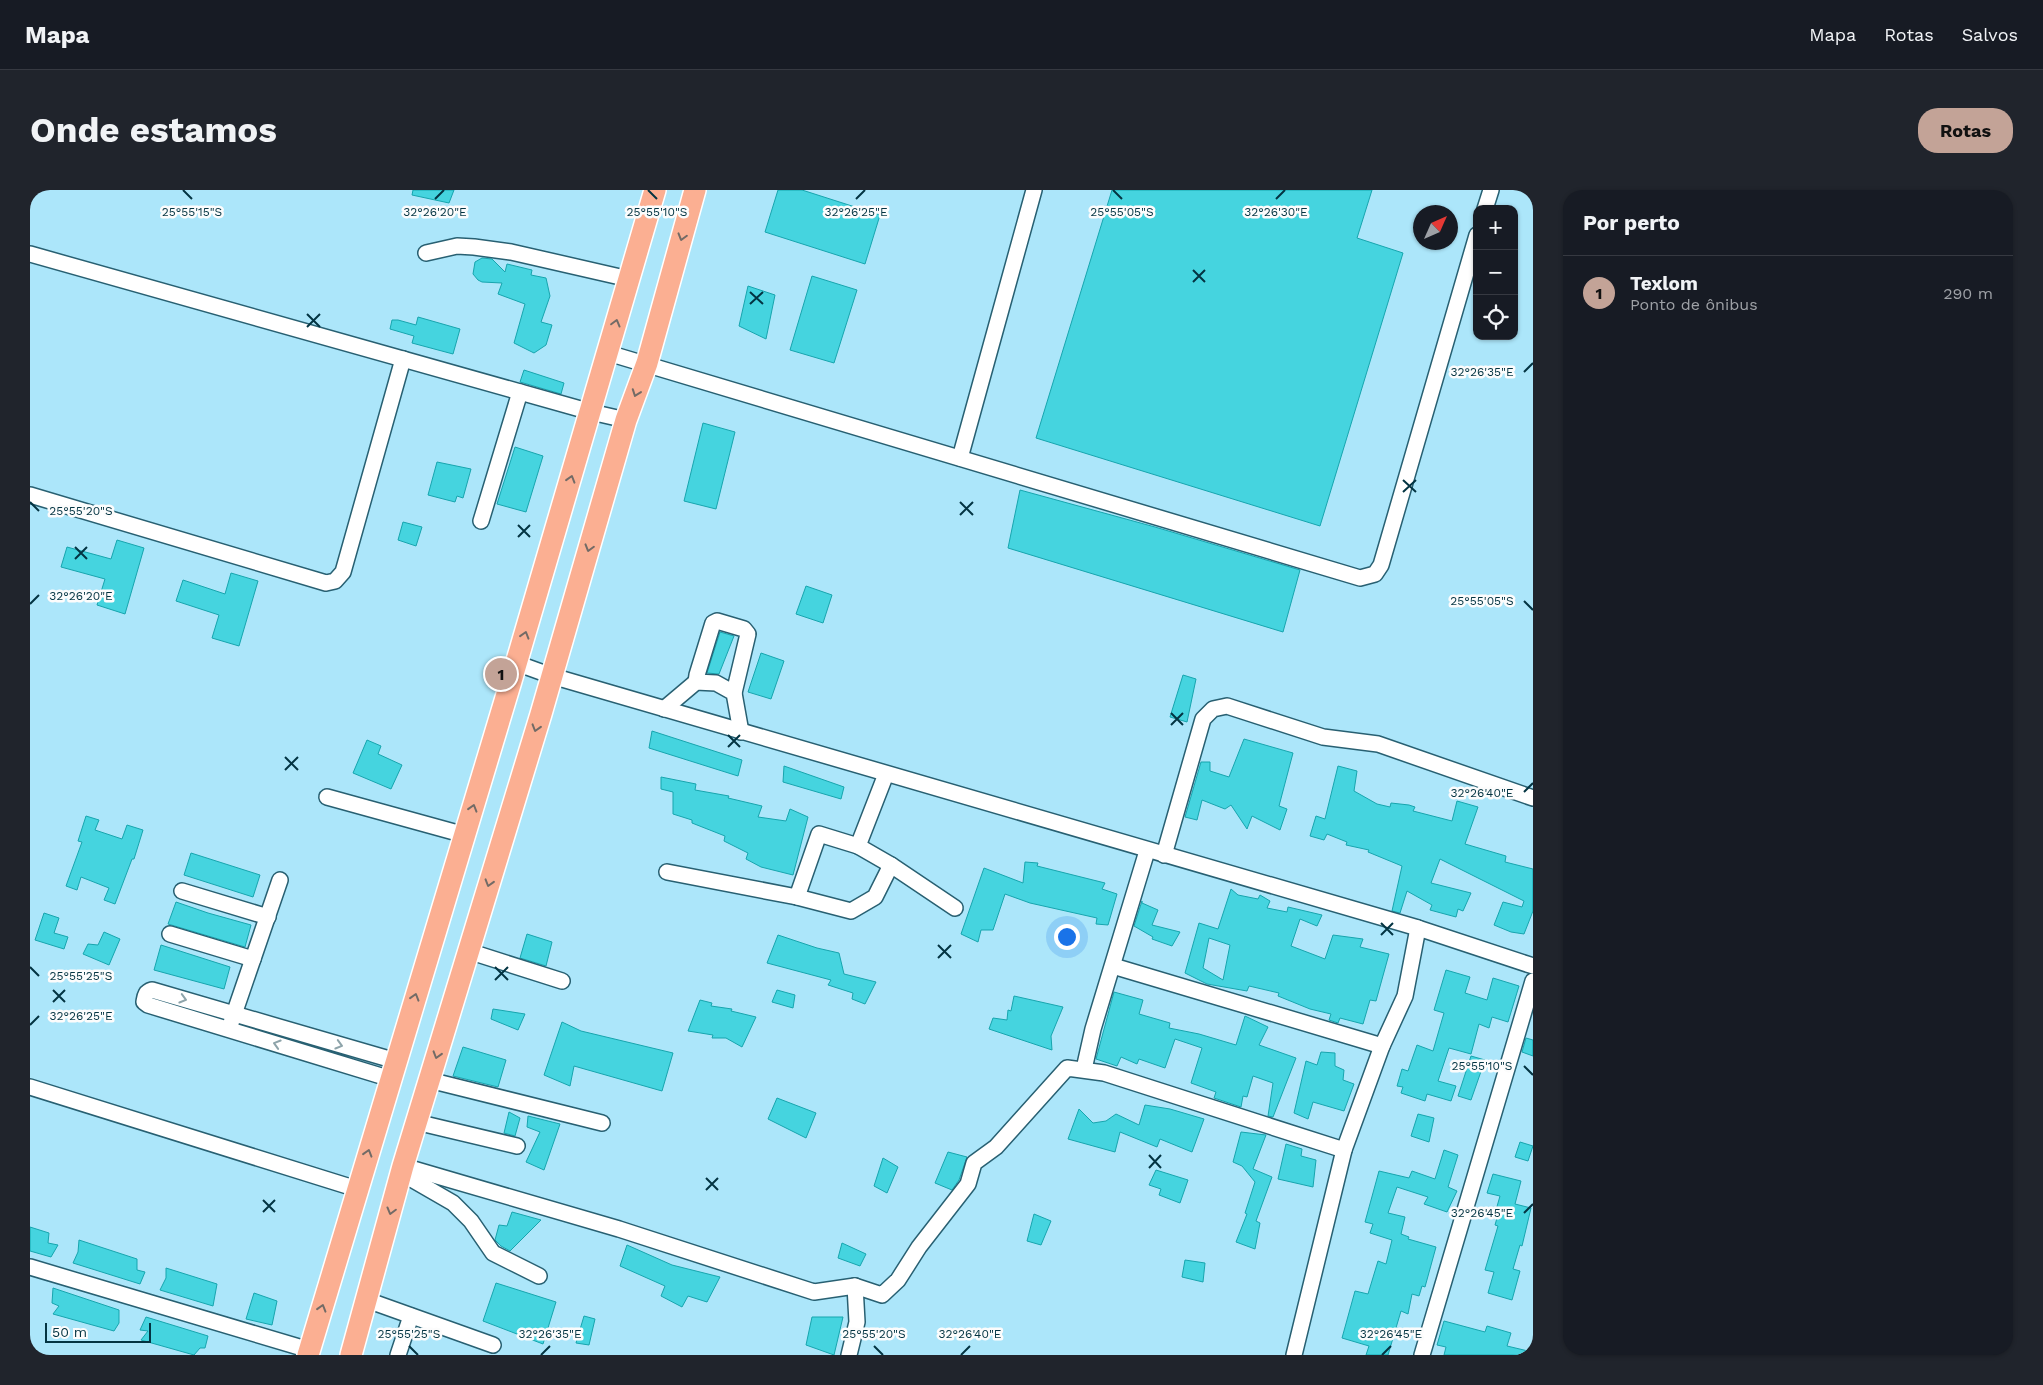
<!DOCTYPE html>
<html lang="pt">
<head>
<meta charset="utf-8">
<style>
  body { margin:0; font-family:"Work Sans",sans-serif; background:#20242c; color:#f1f3f6 }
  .controls { position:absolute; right:15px; top:15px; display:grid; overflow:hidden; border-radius:10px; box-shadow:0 1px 4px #0004 }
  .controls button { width:45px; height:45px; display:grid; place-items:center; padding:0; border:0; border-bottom:1px solid #363941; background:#171b24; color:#f1f3f6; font:25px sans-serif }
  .compass { position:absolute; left:1383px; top:15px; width:45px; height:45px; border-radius:50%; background:#171b24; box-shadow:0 1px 4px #0004; rotate:45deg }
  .scale { position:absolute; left:15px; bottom:12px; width:106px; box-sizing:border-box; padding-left:5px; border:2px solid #033442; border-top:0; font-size:14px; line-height:18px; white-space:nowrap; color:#033442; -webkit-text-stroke:4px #fcfcfc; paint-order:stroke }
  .you { position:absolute; left:1036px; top:746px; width:18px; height:18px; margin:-12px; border:4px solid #fff; border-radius:50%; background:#1a73e8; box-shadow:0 0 0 8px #1a73e833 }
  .badge { display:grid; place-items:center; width:32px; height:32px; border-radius:50%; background:#c3a397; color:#111; font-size:16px; font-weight:700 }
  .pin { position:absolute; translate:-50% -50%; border:2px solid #fff; box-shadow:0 1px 5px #0006 }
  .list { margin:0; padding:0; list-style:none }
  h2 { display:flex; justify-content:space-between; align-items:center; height:65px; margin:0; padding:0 20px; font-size:21px }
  h2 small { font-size:16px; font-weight:400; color:#9ea1a6 }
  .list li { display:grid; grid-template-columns:32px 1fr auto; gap:15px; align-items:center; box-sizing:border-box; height:75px; padding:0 20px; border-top:1px solid #363941 }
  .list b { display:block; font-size:19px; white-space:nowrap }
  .list p { margin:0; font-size:16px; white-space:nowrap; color:#9ea1a6 }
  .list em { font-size:16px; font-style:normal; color:#9ea1a6 }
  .icon { flex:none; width:28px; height:28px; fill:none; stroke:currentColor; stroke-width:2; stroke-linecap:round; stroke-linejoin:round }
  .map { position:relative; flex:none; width:1503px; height:1165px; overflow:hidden; border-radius:20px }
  header { display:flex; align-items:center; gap:30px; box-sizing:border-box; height:70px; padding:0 25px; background:#171b24; border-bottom:1px solid #363941 }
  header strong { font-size:24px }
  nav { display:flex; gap:28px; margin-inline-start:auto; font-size:18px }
  .intro { display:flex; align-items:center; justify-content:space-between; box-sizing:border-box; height:120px; padding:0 30px }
  h1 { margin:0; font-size:35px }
  .button { padding:12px 22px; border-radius:20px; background:#c3a397; color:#111; font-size:18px; font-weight:700 }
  main { display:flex; gap:30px; padding:0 30px }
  aside { flex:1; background:#171b24; border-radius:20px; box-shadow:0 1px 4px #0004 }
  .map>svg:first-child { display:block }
</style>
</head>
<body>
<header>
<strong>Mapa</strong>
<nav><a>Mapa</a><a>Rotas</a><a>Salvos</a></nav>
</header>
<div class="intro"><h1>Onde estamos</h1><a class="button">Rotas</a></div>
<main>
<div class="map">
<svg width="1503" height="1165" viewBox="0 0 1503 1165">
  <rect width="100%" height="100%" fill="#ace6fa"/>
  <g fill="#45d4df" stroke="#17a5ae" fill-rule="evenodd">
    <polygon points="383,0 424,0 419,13 382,5"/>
    <polygon points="748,0 772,0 850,25 835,74 735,42"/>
    <polygon points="1082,0 1342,0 1327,48 1373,63 1290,336 1006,248"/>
    <polygon points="452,68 462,69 475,82 477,74 502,80 501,85 516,88 520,106 511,132 522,135 516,155 504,163 484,153 495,114 468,104 472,93 452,92 448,90 443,84 445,72"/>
    <polygon points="782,86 827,100 804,173 760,160"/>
    <polygon points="718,96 745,105 736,149 709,136"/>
    <polygon points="388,127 430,139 423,164 382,153 384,146 360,139 362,130 368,130 386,135"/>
    <polygon points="494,180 534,193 531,204 490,192"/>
    <polygon points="673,233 705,242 686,319 654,311"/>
    <polygon points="485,257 513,266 496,322 467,314"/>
    <polygon points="407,272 441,279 433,308 427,306 425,312 398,305"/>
    <polygon points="990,300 1125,337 1270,380 1253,442 978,358"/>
    <polygon points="373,332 392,337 386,356 368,350"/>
    <polygon points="87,350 114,358 95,424 67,415 75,389 31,377 37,357 81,369"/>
    <polygon points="201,383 228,391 209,456 182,448 189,425 146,411 153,390 195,404"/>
    <polygon points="776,396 802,405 793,433 766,424"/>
    <polygon points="690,442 704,446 689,484 677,483"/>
    <polygon points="731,463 754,471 741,509 718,502"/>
    <polygon points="1153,485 1166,489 1157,532 1140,527"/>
    <polygon points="622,541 712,570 708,586 619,558"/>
    <polygon points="1214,549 1263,563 1249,616 1257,619 1250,640 1222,626 1217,639 1201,615 1195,619 1172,610 1167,630 1155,627 1171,572 1180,572 1180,581 1199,587"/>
    <polygon points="337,550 351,556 348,564 372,575 361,599 323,583"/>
    <polygon points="754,576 814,597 811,609 753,592"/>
    <polygon points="1308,576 1327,581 1324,601 1347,614 1360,617 1361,613 1379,615 1385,617 1383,621 1422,631 1427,611 1448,617 1435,654 1476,666 1475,672 1503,679 1503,721 1494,744 1481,742 1464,735 1473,712 1492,717 1494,711 1410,669 1401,693 1441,703 1433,721 1428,719 1426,727 1400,720 1402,715 1377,701 1370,723 1362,721 1372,676 1338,662 1339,660 1316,655 1317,652 1297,644 1294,650 1280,646 1286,626 1295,629"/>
    <polygon points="631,587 666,594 665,600 699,606 698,608 732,616 728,627 756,631 760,619 778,627 763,685 731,677 716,669 718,663 694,651 695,646 662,633 662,630 643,624 643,602 631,599"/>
    <polygon points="56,626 69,630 65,640 92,649 97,635 113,640 104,669 102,669 85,714 74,710 79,698 51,687 47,700 36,696 52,652 48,651"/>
    <polygon points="161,663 230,685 223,707 154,685"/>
    <polygon points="995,672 1008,673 1007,676 1075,693 1072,699 1087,704 1078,735 1066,734 1067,728 1000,713 975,704 963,740 951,740 948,752 931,744 954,678 993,693"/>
    <path d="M1201,699L1208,705L1228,709L1230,705L1240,711L1237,718L1257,722L1258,717L1292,725L1287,736L1270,729L1261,756L1295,769L1303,745L1333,749L1330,757L1359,764L1346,811L1340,810L1333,834L1310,828L1308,833L1299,830L1301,824L1280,819L1248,806L1249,803L1219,796L1217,801L1177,794L1155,783L1169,733L1188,739ZM1179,748L1200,755L1193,790L1173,778Z"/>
    <polygon points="1112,711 1112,713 1128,720 1122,735 1150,742 1142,756 1122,749 1123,747 1104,736"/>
    <polygon points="146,712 178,723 221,735 215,757 138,734"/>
    <polygon points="14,723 29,728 24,743 38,747 34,759 5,750"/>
    <polygon points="74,742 90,749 79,775 53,764 58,754 68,755"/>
    <polygon points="497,744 522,752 516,776 490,768"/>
    <polygon points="748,745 787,758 809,763 814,784 846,792 835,814 822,809 823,803 798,795 801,790 737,773"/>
    <polygon points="131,755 200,777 194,799 124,780"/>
    <polygon points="1416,780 1440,787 1435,803 1457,810 1463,788 1489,796 1478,832 1462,827 1459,838 1449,834 1441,864 1419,858 1408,891 1426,896 1421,911 1397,904 1395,911 1371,903 1373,897 1367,896 1372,879 1378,881 1387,855 1403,861 1414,823 1404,820"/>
    <polygon points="747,800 765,805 763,818 742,812"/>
    <polygon points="1084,802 1113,810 1109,824 1140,833 1139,838 1169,844 1206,855 1215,826 1238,837 1229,855 1266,868 1243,927 1238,926 1243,893 1223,886 1217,907 1213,906 1211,917 1184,908 1186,902 1161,893 1172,858 1145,849 1135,878 1109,869 1107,874 1091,867 1087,876 1066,869"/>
    <polygon points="984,806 1033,817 1021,846 1022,860 959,839 963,828 977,830 978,820 981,821"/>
    <polygon points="670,810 682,813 681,816 702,819 701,821 726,827 712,857 696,848 682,848 683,845 658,841"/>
    <polygon points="463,819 495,824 488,840 461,829"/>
    <polygon points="532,832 551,841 643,863 632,901 544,876 540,896 514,885"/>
    <polygon points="1496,848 1503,850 1503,866 1492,862"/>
    <polygon points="433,857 476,870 468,897 423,886"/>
    <polygon points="1291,862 1305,863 1305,876 1314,880 1313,890 1324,894 1314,921 1283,912 1278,929 1264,923 1276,871 1287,875"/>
    <polygon points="1441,866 1455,870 1441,910 1428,906"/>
    <polygon points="747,908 786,923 776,948 738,929"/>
    <polygon points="1115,915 1140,919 1174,929 1162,962 1130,949 1127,957 1090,942 1085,962 1038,949 1049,919 1063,933 1076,931 1086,924 1109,935"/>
    <polygon points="479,922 490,928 485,946 474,943"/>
    <polygon points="1388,924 1404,928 1399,952 1381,946"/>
    <polygon points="498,926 530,934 514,980 496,972 510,942 497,937"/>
    <polygon points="1211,942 1236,945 1223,979 1242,987 1226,1031 1230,1033 1225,1059 1206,1052 1217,1024 1215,1023 1225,992 1212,976 1203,972"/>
    <polygon points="1490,952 1503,956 1498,971 1485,967"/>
    <polygon points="1256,954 1272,959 1271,966 1286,970 1283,997 1248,989"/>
    <polygon points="1414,960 1428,965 1418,997 1427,1001 1417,1022 1394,1014 1398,1007 1367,997 1358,1023 1375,1027 1371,1044 1379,1047 1378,1049 1406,1057 1395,1097 1392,1096 1389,1106 1382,1104 1378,1124 1371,1121 1358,1165 1336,1165 1339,1156 1312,1148 1325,1101 1338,1104 1348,1071 1356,1074 1362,1050 1340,1043 1343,1034 1335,1032 1349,981 1379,988 1382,981 1405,989"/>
    <polygon points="918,962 937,967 929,990 922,1000 905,993"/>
    <polygon points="853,968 868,977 857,1003 844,996"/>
    <polygon points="1126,980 1158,990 1150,1013 1129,1005 1131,999 1119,995"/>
    <polygon points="1463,984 1491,991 1485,1014 1501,1018 1492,1056 1490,1055 1483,1079 1490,1081 1482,1110 1458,1103 1464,1082 1455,1080 1468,1036 1465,1035 1469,1021 1466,1020 1470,1006 1457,1003"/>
    <polygon points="482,1022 511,1030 480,1061 471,1056 465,1050 469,1035 477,1036"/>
    <polygon points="1004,1024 1021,1031 1011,1055 997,1051"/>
    <polygon points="0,1037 19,1043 18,1053 28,1055 21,1067 0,1061"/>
    <polygon points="49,1050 107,1069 107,1080 115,1082 110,1094 43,1073 48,1062"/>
    <polygon points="812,1053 836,1064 830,1076 808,1068"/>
    <polygon points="597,1055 642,1075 690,1087 677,1112 658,1106 652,1117 631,1106 635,1096 590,1076"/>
    <polygon points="1155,1070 1175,1073 1173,1092 1152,1087"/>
    <polygon points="136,1078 187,1094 183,1116 130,1100 136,1088"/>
    <polygon points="466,1093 526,1112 513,1154 453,1131"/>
    <polygon points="23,1098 89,1120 89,1133 84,1141 23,1124 29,1116 22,1113"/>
    <polygon points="224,1103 247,1111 242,1135 216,1129"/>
    <polygon points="554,1126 565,1129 559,1155 546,1153"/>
    <polygon points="116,1127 178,1146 175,1158 170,1158 164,1165 111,1150 118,1141 110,1140"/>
    <polygon points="782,1127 813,1127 804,1165 776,1155"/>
    <polygon points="1414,1131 1455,1142 1457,1136 1481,1143 1477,1156 1498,1161 1497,1165 1414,1165 1416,1157 1407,1155"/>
  </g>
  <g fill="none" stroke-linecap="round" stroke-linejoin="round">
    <g stroke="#286072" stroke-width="18">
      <g id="minor">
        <polyline points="1455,19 1461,0"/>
        <polyline points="396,63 427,56 444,57 481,62 599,89"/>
        <polyline points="0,64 561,222 596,230"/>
        <polyline points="578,163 1330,388 1345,384 1351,375 1447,45"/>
        <polyline points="930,268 1004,0"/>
        <polyline points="0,305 296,393 305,391 313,382 373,169"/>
        <polyline points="451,331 490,202"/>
        <polyline points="486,473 522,486 1388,738 1503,776"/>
        <polyline points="666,492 667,485 683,433 687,431 714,439 718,444 704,503"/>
        <polyline points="634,519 666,492 686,493 704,503 711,542"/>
        <polyline points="856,584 828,656 861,675 925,718"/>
        <polyline points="297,607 435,645"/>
        <polyline points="1134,665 1173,529 1183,519 1197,516 1293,547 1348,554 1503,608"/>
        <polyline points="637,682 767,707 821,721 845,707 861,675"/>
        <polyline points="152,701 238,727"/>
        <polyline points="767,707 789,644 828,656"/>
        <polyline points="140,744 223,769"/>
        <polyline points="438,761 532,791"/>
        <polyline points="1083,776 1352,856"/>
        <polyline points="201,833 250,690"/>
        <polyline points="1054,879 1063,839 1117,661"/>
        <path d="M361,889L118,815L114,812C115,806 115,802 122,800L366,871"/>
        <polyline points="399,890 572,933"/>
        <polyline points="0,897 327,999"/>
        <polyline points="386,932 487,956"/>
        <polyline points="373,976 589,1039 784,1102 825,1096 852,1105 868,1090 889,1057 938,994 944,973 966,957 1037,878 1074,883 1314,960"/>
        <polyline points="371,983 423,1013 441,1031 463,1063 509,1086"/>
        <polyline points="0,1077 279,1160"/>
        <polyline points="337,1110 463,1155"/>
        <polyline points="368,1165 381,1126"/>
        <polyline points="819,1165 827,1132 825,1096"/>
        <polyline points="1264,1165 1314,960 1352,856 1375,806 1388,738"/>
        <polyline points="1392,1165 1503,791"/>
      </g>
    </g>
    <g stroke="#fff" stroke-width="24">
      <g id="highway">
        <polyline points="278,1165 481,491 625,0"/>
        <polyline points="321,1165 373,976 511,524 596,230 617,173 665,0"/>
      </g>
    </g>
    <use href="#minor" stroke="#fff" stroke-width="15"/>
    <use href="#highway" stroke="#fbaf92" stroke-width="21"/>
  </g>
  <defs><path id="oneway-chevron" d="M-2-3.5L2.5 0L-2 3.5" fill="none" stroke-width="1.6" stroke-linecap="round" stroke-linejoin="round" transform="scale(1.25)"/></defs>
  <g stroke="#736b66">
    <use href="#oneway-chevron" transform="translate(652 47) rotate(106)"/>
    <use href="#oneway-chevron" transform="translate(586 133) rotate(-75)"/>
    <use href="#oneway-chevron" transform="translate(606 203) rotate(110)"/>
    <use href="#oneway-chevron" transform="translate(541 289) rotate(-73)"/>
    <use href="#oneway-chevron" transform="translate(559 358) rotate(106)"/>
    <use href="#oneway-chevron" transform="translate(495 445) rotate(-73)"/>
    <use href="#oneway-chevron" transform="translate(506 538) rotate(107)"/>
    <use href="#oneway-chevron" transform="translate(443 618) rotate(-73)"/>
    <use href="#oneway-chevron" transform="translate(459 693) rotate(107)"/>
    <use href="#oneway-chevron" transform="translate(385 807) rotate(-73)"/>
    <use href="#oneway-chevron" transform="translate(407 865) rotate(107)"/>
    <use href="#oneway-chevron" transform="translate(338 963) rotate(-73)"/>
    <use href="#oneway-chevron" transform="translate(361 1021) rotate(105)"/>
    <use href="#oneway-chevron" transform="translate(292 1118) rotate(-73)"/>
  </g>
  <g stroke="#8ea4aa">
    <use href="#oneway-chevron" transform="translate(153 809) rotate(16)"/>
    <use href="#oneway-chevron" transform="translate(247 854) rotate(-163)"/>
    <use href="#oneway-chevron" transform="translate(309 855) rotate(16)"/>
  </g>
  <path fill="none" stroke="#033442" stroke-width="2" d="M153,0L162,9M618,0L627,9M1083,0L1092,9M405,9L414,0M826,9L835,0M1246,9L1255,0M1163,80L1175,92M1163,92L1175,80M720,102L733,114M720,114L733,102M277,124L290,137M277,137L290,124M1494,182L1503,173M1373,290L1386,302M1373,302L1386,290M0,312L9,321M930,312L943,325M930,325L943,312M488,335L500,347M488,347L500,335M45,357L57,369M45,369L57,357M1494,411L1503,420M0,414L9,405M1141,523L1153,535M1141,535L1153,523M698,545L710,557M698,557L710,545M255,567L268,580M255,580L268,567M1494,602L1503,593M1351,733L1363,745M1351,745L1363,733M908,755L921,768M908,768L921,755M0,777L9,786M465,777L478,790M465,790L478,777M23,800L35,812M23,812L35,800M0,835L9,826M1494,876L1503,885M1119,965L1131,978M1119,978L1131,965M676,988L688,1000M676,1000L688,988M233,1010L245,1022M233,1022L245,1010M1494,1023L1503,1014M379,1156L388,1165M844,1156L853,1165M511,1165L520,1156M931,1165L940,1156M1352,1165L1361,1156"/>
  <g font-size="12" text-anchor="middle" fill="#033442" stroke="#fcfcfc" stroke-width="5" stroke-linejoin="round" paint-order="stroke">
    <text x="162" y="26">25°55'15"S</text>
    <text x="405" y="26">32°26'20"E</text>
    <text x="627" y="26">25°55'10"S</text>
    <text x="826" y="26">32°26'25"E</text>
    <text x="1092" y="26">25°55'05"S</text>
    <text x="1246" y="26">32°26'30"E</text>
    <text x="1452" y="186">32°26'35"E</text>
    <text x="51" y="325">25°55'20"S</text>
    <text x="51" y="410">32°26'20"E</text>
    <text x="1452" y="415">25°55'05"S</text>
    <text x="1452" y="607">32°26'40"E</text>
    <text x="51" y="790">25°55'25"S</text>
    <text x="51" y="830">32°26'25"E</text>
    <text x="1452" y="880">25°55'10"S</text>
    <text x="1452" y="1027">32°26'45"E</text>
    <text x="520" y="1148">32°26'35"E</text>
    <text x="940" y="1148">32°26'40"E</text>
    <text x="1361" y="1148">32°26'45"E</text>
    <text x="379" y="1148">25°55'25"S</text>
    <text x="844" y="1148">25°55'20"S</text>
  </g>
</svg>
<div class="controls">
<button>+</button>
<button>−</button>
<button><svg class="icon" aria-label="locate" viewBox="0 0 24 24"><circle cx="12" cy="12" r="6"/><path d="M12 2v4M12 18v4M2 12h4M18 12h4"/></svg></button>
</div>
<svg class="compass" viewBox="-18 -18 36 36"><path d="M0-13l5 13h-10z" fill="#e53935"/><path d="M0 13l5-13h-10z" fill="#9ea1a6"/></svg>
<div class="scale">50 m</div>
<div class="you"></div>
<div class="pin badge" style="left:471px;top:484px">1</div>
</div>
<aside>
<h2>Por perto<small></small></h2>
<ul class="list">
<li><span class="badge">1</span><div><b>Texlom</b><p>Ponto de ônibus</p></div><em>290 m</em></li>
</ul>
</aside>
</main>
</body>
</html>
